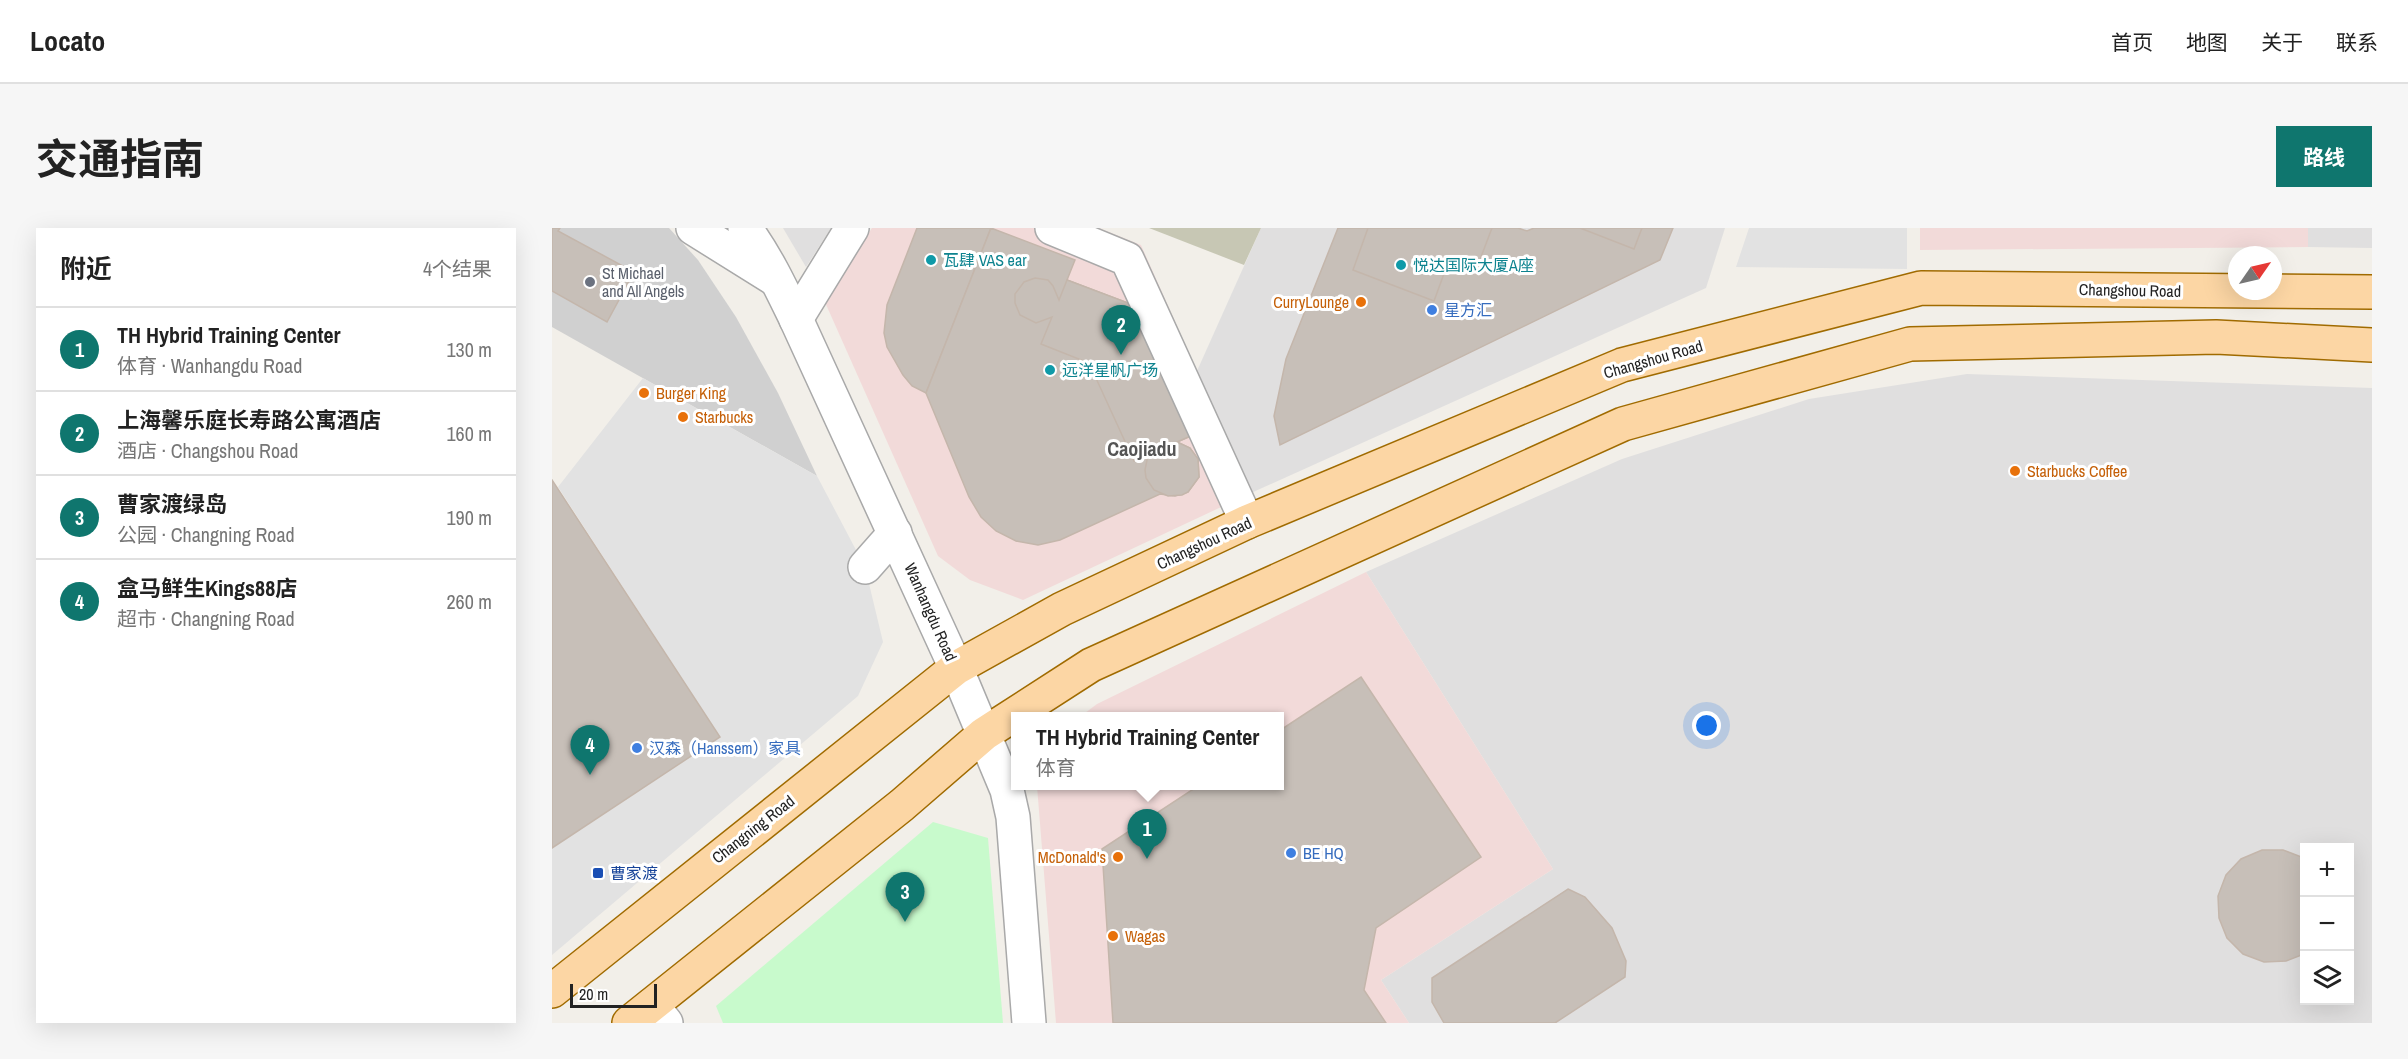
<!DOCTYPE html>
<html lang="zh">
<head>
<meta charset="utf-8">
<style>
  body { margin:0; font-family:"Archivo Narrow","Noto Sans SC",sans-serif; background:#f6f6f6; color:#222 }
  .controls { position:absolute; right:18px; bottom:18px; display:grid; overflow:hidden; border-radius:0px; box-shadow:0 6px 24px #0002 }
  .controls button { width:54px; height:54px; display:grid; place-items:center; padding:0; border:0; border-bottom:2px solid #e0e0e0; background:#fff; color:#222; font:30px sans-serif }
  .compass { position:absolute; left:1676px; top:18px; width:54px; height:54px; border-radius:50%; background:#fff; box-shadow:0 6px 24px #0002; rotate:56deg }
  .scale { position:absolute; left:18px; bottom:15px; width:87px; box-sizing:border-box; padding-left:6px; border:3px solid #222; border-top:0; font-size:16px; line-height:21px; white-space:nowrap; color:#222; -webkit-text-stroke:4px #fff; paint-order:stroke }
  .you { position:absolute; left:1155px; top:498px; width:21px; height:21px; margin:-15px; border:4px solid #fff; border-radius:50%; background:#1a73e8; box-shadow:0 0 0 9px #1a73e833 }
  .badge { display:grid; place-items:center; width:39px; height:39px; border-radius:50%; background:#0f766e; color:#fff; font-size:20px; font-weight:700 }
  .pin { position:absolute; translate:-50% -50px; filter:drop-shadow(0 2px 3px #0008) }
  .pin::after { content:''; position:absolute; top:32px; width:21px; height:18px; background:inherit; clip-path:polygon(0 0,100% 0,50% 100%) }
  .popup { position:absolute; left:459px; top:484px; width:273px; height:78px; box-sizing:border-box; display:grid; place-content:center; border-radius:0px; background:#fff; filter:drop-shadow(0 2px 4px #0005); font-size:20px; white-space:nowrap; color:#767676 }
  .popup b { font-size:22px; color:#222 }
  .popup::after { content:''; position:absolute; left:50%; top:100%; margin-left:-12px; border:12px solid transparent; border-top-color:#fff }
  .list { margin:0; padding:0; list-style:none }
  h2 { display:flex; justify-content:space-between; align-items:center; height:78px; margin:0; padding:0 24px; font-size:26px }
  h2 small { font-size:20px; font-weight:400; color:#767676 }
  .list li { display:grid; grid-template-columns:39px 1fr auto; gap:18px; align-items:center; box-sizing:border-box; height:84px; padding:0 24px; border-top:2px solid #e0e0e0 }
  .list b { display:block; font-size:22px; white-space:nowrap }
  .list p { margin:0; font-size:20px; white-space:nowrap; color:#767676 }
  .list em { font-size:20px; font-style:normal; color:#767676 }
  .icon { flex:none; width:33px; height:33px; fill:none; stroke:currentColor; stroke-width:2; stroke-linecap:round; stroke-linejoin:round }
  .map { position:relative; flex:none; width:1820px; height:795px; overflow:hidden; border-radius:0px }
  header { display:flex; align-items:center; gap:36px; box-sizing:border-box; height:84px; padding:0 30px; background:#fff; border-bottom:2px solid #e0e0e0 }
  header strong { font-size:28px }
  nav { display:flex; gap:33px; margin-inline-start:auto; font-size:21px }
  .intro { display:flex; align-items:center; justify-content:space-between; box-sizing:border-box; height:144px; padding:0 36px }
  h1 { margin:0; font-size:42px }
  .button { padding:15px 27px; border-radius:0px; background:#0f766e; color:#fff; font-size:21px; font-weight:700 }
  main { display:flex; gap:36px; padding:0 36px }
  aside { flex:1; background:#fff; border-radius:0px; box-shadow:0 6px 24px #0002 }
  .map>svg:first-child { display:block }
</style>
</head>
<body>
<header>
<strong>Locato</strong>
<nav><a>首页</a><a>地图</a><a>关于</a><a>联系</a></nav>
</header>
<div class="intro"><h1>交通指南</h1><a class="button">路线</a></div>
<main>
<aside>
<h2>附近<small>4个结果</small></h2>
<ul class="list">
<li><span class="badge">1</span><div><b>TH Hybrid Training Center</b><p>体育 · Wanhangdu Road</p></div><em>130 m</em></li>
<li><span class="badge">2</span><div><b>上海馨乐庭长寿路公寓酒店</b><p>酒店 · Changshou Road</p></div><em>160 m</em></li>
<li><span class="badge">3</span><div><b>曹家渡绿岛</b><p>公园 · Changning Road</p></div><em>190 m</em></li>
<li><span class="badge">4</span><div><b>盒马鲜生Kings88店</b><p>超市 · Changning Road</p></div><em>260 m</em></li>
</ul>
</aside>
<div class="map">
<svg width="1820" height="795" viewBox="0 0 1820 795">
  <rect width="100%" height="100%" fill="#f2efe9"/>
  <g fill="#e0dfdf" fill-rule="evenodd">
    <polygon points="231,0 279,0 254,39"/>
    <polygon points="709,0 1173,0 1154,60 699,265 645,143"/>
    <polygon points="1756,0 1820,0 1820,20 1756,19"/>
    <path d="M1415,146L1820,160V795H857L829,752L1001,641L814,344L1070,231L1257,171ZM1752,620H1798V772H1752Z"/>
  </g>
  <g fill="#f2dad9">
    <polygon points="320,0 547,0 589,17 699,265 471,372 418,352 386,328 272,72"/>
    <polygon points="1368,0 1756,0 1756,19 1368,22"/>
    <polygon points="814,344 1001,641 829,752 857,795 504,795 485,558 727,558 727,488 529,488 545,476"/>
  </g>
  <polygon fill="#d0d0d0" points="0,0 117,0 146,32 184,89 226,165 265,248 0,99"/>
  <polygon fill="#c7c7b4" points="597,0 709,0 692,37"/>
  <polygon fill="#c8facc" points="381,594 436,610 451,795 171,795 164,778"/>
  <g fill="#e2e2e2">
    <polygon points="1197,0 1355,0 1355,41 1184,39"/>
    <polygon points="91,150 265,248 313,339 331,414 306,468 0,727 0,620 168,509 6,259"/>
  </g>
  <g fill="#c7bfb8" stroke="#c4b6ab" stroke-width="1.5">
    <polygon points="0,0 8,0 6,3 82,44 55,94 0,63"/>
    <polygon points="365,0 439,0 374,165 360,158 351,147 335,119 332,105 335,77"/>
    <polygon points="439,0 523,32 515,52 584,78 643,206 625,214 638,220 646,231 647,249 636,264 623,268 608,266 508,312 486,317 464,313 444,303 429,289 417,269 374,165"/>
    <polygon points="786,0 966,0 975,3 982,0 1121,0 1108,32 728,217 722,188 734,131"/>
    <polygon points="816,0 940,0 924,42 897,32 882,73 801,42"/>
    <polygon points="1028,0 1090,0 1082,21"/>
    <polygon points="483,50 496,52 501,58 507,72 515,52 584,78 643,206 625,214 638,220 646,231 647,249 636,264 630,267 616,268 602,262 594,250 593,242 596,227 582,233 537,135 489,116 500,89 484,95 468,87 463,75 463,66 472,54"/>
    <polygon points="0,252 168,509 0,620"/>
    <polygon points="809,449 929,629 824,700 812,762 834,795 561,795 550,621 646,558 727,558 727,503"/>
    <polygon points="1710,622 1731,622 1752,630 1752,726 1734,733 1712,734 1691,726 1675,710 1667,690 1666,668 1674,647 1689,631"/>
    <polygon points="1016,661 1033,669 1060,700 1074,733 1073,749 1003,795 892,795 880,774 880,750"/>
  </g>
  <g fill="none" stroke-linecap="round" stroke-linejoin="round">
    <g stroke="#a9a9a9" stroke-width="36">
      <g id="minor">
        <polyline points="141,0 221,50"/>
        <path d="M193,0C214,28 229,60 244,91L404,440L455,562L461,589L477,795"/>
        <polyline points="500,0 575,31 695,294"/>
        <polyline points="244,91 300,0"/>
        <polyline points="313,339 343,305"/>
        <polyline points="100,777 114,795"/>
      </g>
    </g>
    <g stroke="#a06b00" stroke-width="36">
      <g id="major">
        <polyline points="0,763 404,440 510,381 695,294 1070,137 1369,60 1820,64"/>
        <polyline points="77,795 350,577 432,506 539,437 1071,196 1358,116 1664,109 1820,117"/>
      </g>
    </g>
    <use href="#minor" stroke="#fff" stroke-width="33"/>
    <use href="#major" stroke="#fcd6a4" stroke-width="33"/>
  </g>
  <g fill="#0f9aa8" stroke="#fff" stroke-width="2">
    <circle cx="379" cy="32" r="6"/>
    <circle cx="849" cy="37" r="6"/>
    <circle cx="498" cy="142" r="6"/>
  </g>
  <circle fill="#6b7280" stroke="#fff" stroke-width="2" cx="38" cy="54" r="6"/>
  <g fill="#e8710a" stroke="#fff" stroke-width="2">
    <circle cx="809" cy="74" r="6"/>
    <circle cx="92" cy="165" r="6"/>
    <circle cx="131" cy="189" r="6"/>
    <circle cx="1463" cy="243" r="6"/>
    <circle cx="566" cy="629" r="6"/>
    <circle cx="561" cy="708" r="6"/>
  </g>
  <g fill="#3f7fe0" stroke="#fff" stroke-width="2">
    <circle cx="880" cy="82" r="6"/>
    <circle cx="85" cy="520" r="6"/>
    <circle cx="739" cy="625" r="6"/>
  </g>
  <rect fill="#1a4fb4" stroke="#fff" stroke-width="2" x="40" y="639" width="12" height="12" rx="3"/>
  <g text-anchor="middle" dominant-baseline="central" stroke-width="6" stroke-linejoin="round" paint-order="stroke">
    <g font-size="16" fill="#0d838f" stroke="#fff" text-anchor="start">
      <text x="391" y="32">瓦肆 VAS ear</text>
      <text x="861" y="37">悦达国际大厦A座</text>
      <text x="510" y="142">远洋星帆广场</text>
    </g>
    <g font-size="16" fill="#5b616d" stroke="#fff" text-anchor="start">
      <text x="50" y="45">St Michael<tspan x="50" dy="18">and All Angels</tspan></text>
    </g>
    <g font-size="16" fill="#222" stroke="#fff">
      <text transform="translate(1578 62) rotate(1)">Changshou Road</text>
      <text transform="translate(1101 131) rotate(-16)">Changshou Road</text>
      <text transform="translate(652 315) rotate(-25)">Changshou Road</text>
      <text transform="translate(379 384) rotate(66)">Wanhangdu Road</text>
      <text transform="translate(201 601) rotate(-38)">Changning Road</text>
    </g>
    <g font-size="16" fill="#c56008" stroke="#fff" text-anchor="start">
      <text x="797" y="74" text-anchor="end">CurryLounge</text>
      <text x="104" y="165">Burger King</text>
      <text x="143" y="189">Starbucks</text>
      <text x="1475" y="243">Starbucks Coffee</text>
      <text x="554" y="629" text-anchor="end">McDonald's</text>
      <text x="573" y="708">Wagas</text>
    </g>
    <g font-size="16" fill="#366cbe" stroke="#fff" text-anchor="start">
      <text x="892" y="82">星方汇</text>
      <text x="97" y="520">汉森（Hanssem）家具</text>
      <text x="751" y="625">BE HQ</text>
    </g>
    <g font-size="16" fill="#164399" stroke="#fff" text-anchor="start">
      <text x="58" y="645">曹家渡</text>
    </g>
    <g font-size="20" font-weight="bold" fill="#555" stroke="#fff">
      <text x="590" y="220">Caojiadu</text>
    </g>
  </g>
</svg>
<div class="controls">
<button>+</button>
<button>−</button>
<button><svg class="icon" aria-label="layers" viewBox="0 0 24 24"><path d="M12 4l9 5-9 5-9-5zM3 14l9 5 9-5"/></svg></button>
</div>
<svg class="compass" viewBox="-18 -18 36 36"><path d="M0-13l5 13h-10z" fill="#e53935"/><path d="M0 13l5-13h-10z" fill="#767676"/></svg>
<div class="scale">20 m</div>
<div class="you"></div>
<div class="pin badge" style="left:595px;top:631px">1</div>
<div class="popup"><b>TH Hybrid Training Center</b>体育</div>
<div class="pin badge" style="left:569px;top:127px">2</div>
<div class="pin badge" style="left:353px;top:694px">3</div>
<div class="pin badge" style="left:38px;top:547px">4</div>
</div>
</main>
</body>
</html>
